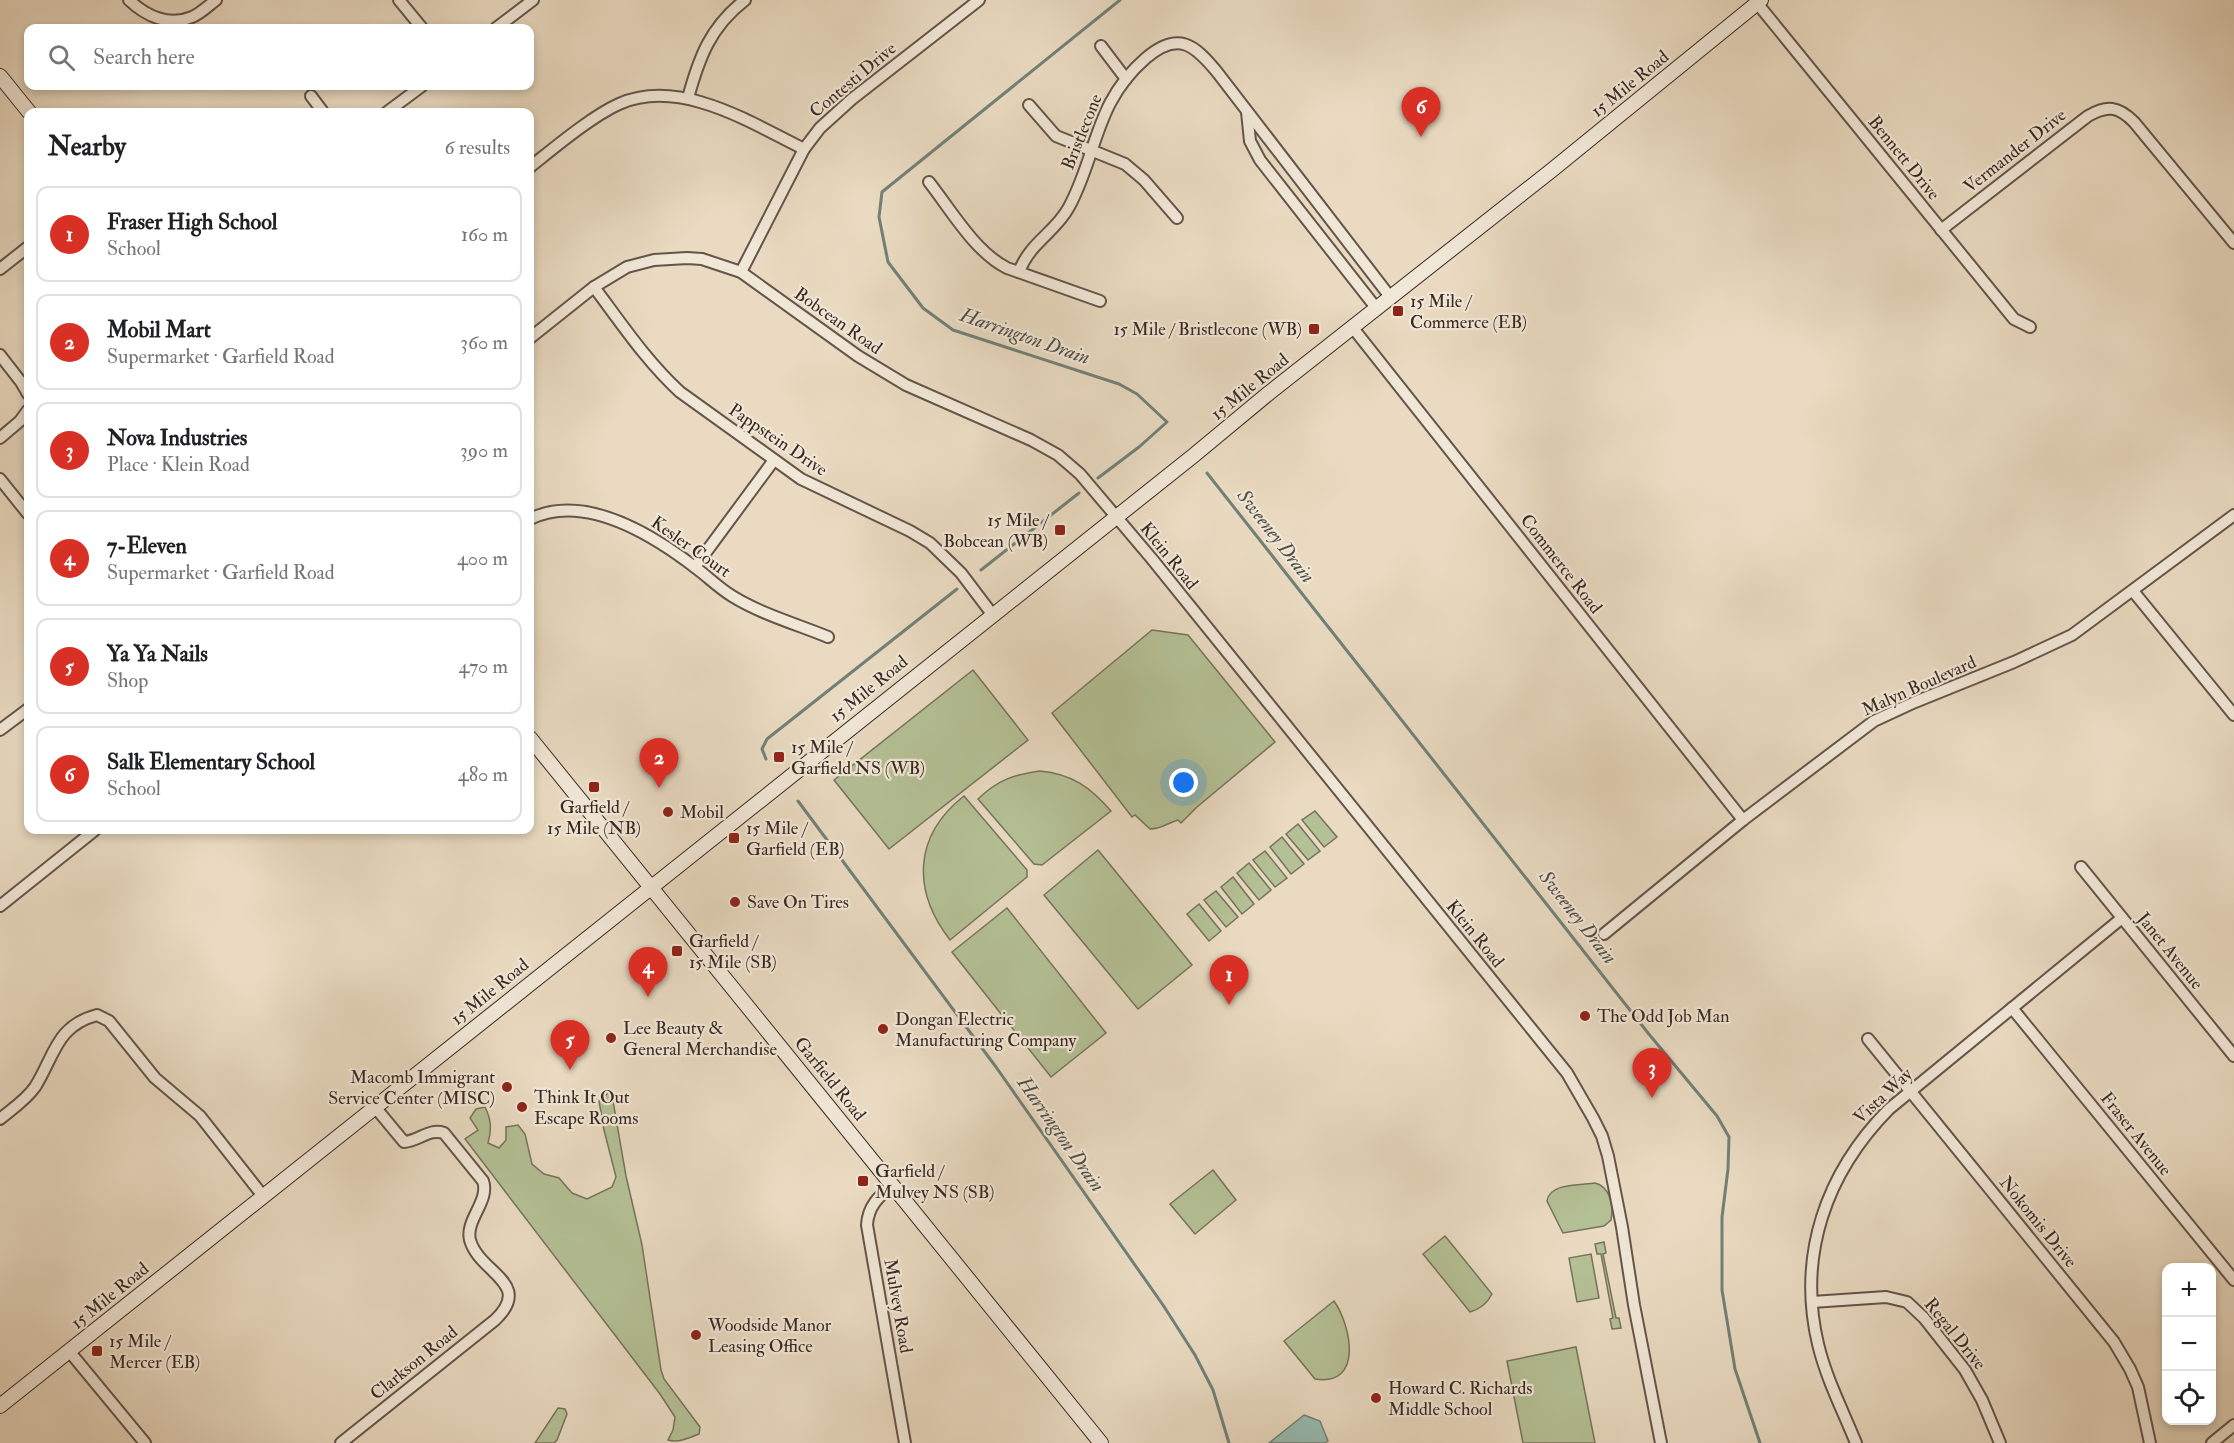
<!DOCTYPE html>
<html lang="en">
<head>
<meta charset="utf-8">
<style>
  body { margin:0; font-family:"IM FELL Double Pica",serif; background:#f6f6f6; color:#202124 }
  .controls { position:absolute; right:18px; bottom:18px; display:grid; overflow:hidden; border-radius:12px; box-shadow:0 3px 9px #0003 }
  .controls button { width:54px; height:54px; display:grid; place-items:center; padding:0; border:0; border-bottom:2px solid #e0e0e0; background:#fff; color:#202124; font:30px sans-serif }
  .you { position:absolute; left:1184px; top:783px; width:21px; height:21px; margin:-15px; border:4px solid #fff; border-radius:50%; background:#1a73e8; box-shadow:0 0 0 9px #1a73e833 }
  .badge { display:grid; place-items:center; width:39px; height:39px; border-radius:50%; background:#d93025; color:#fff; font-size:20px; font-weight:700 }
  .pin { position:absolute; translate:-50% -50px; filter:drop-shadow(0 2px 3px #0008) }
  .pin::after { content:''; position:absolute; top:32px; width:21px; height:18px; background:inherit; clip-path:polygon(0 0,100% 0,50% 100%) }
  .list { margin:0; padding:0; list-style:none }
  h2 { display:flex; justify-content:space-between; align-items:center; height:78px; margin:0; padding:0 24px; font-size:26px }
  h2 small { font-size:20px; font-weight:400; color:#757577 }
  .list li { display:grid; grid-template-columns:39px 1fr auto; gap:18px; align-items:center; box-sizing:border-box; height:96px; margin:0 12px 12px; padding:0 12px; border:2px solid #e0e0e0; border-radius:12px }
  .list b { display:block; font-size:22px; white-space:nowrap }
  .list p { margin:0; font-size:20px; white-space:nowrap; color:#757577 }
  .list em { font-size:20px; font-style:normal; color:#757577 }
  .icon { flex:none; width:33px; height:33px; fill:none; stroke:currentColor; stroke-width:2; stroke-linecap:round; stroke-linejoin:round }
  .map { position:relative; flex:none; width:2234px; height:1443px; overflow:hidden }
  .search { position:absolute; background:#fff; box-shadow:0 3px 9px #0003; left:24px; top:24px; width:510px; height:66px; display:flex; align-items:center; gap:15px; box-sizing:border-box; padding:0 21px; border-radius:12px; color:#757577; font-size:22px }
  .panel { position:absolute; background:#fff; box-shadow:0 3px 9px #0003; left:24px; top:108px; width:510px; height:726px; border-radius:12px }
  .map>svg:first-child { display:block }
</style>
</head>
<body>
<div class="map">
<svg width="2234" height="1443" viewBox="0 0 2234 1443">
  <rect width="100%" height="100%" fill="#e9dac1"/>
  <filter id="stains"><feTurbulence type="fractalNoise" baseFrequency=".00333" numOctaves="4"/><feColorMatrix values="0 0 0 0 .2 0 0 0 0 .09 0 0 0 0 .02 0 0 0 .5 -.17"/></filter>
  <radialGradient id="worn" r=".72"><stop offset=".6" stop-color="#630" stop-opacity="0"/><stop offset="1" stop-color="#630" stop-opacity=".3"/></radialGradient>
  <g fill="#b4c095" stroke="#76745c" stroke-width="1.5">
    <path d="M1152,630L1188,635L1275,742L1197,807L1181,823L1178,820C1167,823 1162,829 1150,829L1135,815L1132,817L1052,713Z"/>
    <polygon points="973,670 1028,740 889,849 834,780"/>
    <path d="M1040,771C1072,774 1090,787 1111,811L1042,865L1034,864L978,799C998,780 1012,775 1040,771Z"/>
    <path d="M964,796L1027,870V877L950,940C912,891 913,836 964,796Z"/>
    <polygon points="1315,811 1337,837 1324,847 1302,820"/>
    <polygon points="1298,824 1320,851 1308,860 1286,834"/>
    <polygon points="1282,837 1304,864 1291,874 1270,847"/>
    <polygon points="1098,850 1192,965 1138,1009 1044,895"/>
    <polygon points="1265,851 1287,878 1275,887 1253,860"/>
    <polygon points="1249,863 1271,890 1259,900 1237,873"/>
    <polygon points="1233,877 1254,904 1242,914 1221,887"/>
    <polygon points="1216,891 1238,917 1226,927 1204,900"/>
    <polygon points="1199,904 1221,931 1209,941 1187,914"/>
    <polygon points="1007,908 1106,1033 1051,1077 952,952"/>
    <path d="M609,1092L612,1095L626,1176L642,1245L661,1370L664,1379L700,1427L699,1434C689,1438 679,1443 668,1440L673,1430L675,1417L660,1394L465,1139L478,1130L470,1118L476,1109L485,1107C491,1119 492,1129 488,1143L499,1148L506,1140V1127L518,1125L525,1134L532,1164L544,1174L559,1178L572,1193L587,1199L612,1187L616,1177L604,1130L599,1101Z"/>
    <polygon points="1213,1170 1236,1200 1195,1234 1170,1204"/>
    <path d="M1595,1183C1610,1186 1614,1207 1611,1220L1604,1226L1563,1233L1547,1201C1549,1183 1581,1185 1595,1183Z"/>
    <path d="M1445,1236L1492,1294C1487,1304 1480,1309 1470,1312L1423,1254Z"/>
    <polygon points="1604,1242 1606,1253 1603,1254 1616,1318 1619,1318 1621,1328 1612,1329 1610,1319 1613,1318 1601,1254 1597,1254 1595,1244"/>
    <polygon points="1591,1254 1599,1298 1577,1302 1569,1258"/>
    <path d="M1334,1301C1351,1325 1364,1387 1315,1379L1284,1341Z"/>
    <polygon points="1576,1347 1595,1443 1523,1443 1507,1361"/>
    <polygon points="558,1408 565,1409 567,1414 557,1440 554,1443 535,1443"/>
  </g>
  <polygon fill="#97bbb1" stroke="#718178" stroke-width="1.5" points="1304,1415 1320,1421 1328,1441 1325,1443 1269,1443"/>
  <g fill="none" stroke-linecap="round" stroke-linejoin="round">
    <g stroke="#718178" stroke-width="3">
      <polyline points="1207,473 1648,1033 1717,1116 1729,1137 1728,1169 1722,1217 1722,1290 1735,1369 1760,1443"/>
      <polyline points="1098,478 1139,447 1167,422 1137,394 1119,384 953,330 923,308 888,262 879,217 882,192 1120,0"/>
      <polyline points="981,570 1079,493"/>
      <polyline points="766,759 762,749 767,739 957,589"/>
      <polyline points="798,801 996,1067 1163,1305 1195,1355 1213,1390 1229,1443"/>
    </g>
    <g stroke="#64554a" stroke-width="14">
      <g id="minor">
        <path d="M129,0C146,16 169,27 192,17C200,14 208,6 216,0"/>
        <polyline points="399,0 422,28"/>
        <polyline points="1757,3 2014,319 2030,327"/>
        <polyline points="496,28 533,0"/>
        <polyline points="1101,46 1126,79"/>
        <polyline points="311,96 323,112"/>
        <path d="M688,98C699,58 710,27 745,0"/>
        <polyline points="1029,105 1056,136 1125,164 1144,180 1177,218"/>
        <polyline points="387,112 422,86"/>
        <polyline points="1247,112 1250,141 1260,160 1377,309"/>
        <path d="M530,167C554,148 592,116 619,104C680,77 751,123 804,149"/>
        <path d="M929,182C951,210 975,252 1007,268L1100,301"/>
        <path d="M1941,230L2088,116C2107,105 2118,106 2134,122L2234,243"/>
        <polyline points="0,269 28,247"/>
        <polyline points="741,272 804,149 820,128 852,99 979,0"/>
        <path d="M1019,272C1030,242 1055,233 1069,207C1098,153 1094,103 1146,58C1178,31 1194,44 1217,72L1391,298"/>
        <path d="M594,287C621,323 647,362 680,392L801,479L910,531L930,543L961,573L992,614"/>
        <polyline points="1353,328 1743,820"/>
        <polyline points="530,338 594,287 627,267 654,260 687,258 702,259 741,272 858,356 906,385 1031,440 1058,455 1080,474 1152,559 1567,1073 1593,1118 1602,1136 1608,1156 1622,1227 1634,1305 1661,1443"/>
        <polyline points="0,355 21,382 28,394"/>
        <polyline points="0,438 20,421 28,410"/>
        <polyline points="0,479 28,514"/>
        <path d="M530,519C585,492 653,535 696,568C708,577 719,588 732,596C761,614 796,624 828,637"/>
        <polyline points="695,567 774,460"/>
        <polyline points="2133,591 2234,715"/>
        <polyline points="0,730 28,709"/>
        <polyline points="2081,867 2234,1056"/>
        <polyline points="0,906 95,830"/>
        <polyline points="1604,934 1743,820 1874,721 1915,702 2014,662 2072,635 2234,515"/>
        <polyline points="2012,1008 2234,1280"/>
        <polyline points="1868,1039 2114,1342 2130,1369 2138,1387 2150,1443"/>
        <path d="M0,1119C12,1109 26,1100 35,1087C55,1055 56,1026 97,1015L109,1021L155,1078L200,1116L263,1196"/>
        <path d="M893,1185C879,1196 868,1206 867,1225L905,1443"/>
        <polyline points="1812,1302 1886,1297 1907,1302 1924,1318 1965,1370 1982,1400 2000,1443"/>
        <polyline points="69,1351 145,1443"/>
        <path d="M341,1443L495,1320C534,1283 479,1273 470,1240C465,1220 490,1201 483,1181L444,1133C429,1128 419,1141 404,1142L375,1107"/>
        <path d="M1856,1443C1843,1411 1826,1378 1818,1344C1797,1255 1826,1173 1889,1109L2122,918"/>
        <polyline points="2212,1443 2234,1425"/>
      </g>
    </g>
    <g stroke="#382922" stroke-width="16">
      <g id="secondary">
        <polyline points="0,76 29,112"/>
        <polyline points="530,738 1101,1443"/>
        <polyline points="0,1406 1193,456 1269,393 1552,170 1761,0"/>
      </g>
    </g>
    <use href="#minor" stroke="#f1e7d7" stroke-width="10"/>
    <use href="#secondary" stroke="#f1e7d7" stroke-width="14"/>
  </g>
  <g fill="#8f2418" stroke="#f1e7d7" stroke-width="2">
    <rect x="1392" y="305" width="12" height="12" rx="3"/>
    <rect x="1308" y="323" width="12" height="12" rx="3"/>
    <rect x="1054" y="524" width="12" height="12" rx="3"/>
    <rect x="773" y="751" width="12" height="12" rx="3"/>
    <rect x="588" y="781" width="12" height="12" rx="3"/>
    <circle cx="668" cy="812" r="6"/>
    <rect x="728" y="832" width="12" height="12" rx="3"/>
    <circle cx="735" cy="902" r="6"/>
    <rect x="671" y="945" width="12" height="12" rx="3"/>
    <circle cx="1585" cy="1016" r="6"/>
    <circle cx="883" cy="1029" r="6"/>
    <circle cx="611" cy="1038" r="6"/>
    <circle cx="507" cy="1087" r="6"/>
    <circle cx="522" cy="1107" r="6"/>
    <rect x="857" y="1175" width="12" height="12" rx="3"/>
    <circle cx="696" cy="1335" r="6"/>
    <rect x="91" y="1345" width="12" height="12" rx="3"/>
    <circle cx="1376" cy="1398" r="6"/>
  </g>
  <g text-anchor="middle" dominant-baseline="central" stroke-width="4.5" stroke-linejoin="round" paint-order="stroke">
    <g font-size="18" fill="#382922" stroke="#f1e7d7">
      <text transform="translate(853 80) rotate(-40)">Contesti Drive</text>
      <text transform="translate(1630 84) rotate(-39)">15 Mile Road</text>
      <text transform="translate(1082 132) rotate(-68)">Bristlecone</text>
      <text transform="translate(2015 151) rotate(-38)">Vermander Drive</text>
      <text transform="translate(1904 158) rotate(51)">Bennett Drive</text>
      <text transform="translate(838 321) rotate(35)">Bobcean Road</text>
      <text transform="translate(1250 387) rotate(-39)">15 Mile Road</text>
      <text transform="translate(778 440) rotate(34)">Pappstein Drive</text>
      <text transform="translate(691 547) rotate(35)">Kesler Court</text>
      <text transform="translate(1169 556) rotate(51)">Klein Road</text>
      <text transform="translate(1561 564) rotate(52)">Commerce Road</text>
      <text transform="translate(1919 686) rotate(-24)">Malyn Boulevard</text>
      <text transform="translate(869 689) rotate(-39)">15 Mile Road</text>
      <text transform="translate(1475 934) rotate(51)">Klein Road</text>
      <text transform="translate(2170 951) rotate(51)">Janet Avenue</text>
      <text transform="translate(490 992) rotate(-39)">15 Mile Road</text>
      <text transform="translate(830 1079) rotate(51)">Garfield Road</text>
      <text transform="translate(1883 1096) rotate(-43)">Vista Way</text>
      <text transform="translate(2136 1134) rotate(51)">Fraser Avenue</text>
      <text transform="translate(2038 1222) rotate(51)">Nokomis Drive</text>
      <text transform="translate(110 1296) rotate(-39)">15 Mile Road</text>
      <text transform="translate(898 1306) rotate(80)">Mulvey Road</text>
      <text transform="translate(1955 1334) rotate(51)">Regal Drive</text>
      <text transform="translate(414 1363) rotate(-39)">Clarkson Road</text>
    </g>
    <g font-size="18" fill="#382922" stroke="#f1e7d7" text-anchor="start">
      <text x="1410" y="301">15 Mile /<tspan x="1410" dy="21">Commerce (EB)</tspan></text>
      <text x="1302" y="329" text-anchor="end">15 Mile / Bristlecone (WB)</text>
      <text x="1048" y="520" text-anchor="end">15 Mile /<tspan x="1048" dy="21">Bobcean (WB)</tspan></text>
      <text x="791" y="747">15 Mile /<tspan x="791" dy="21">Garfield NS (WB)</tspan></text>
      <text x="594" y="807" text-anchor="middle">Garfield /<tspan x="594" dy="21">15 Mile (NB)</tspan></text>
      <text x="680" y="812">Mobil</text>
      <text x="746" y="828">15 Mile /<tspan x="746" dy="21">Garfield (EB)</tspan></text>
      <text x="747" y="902">Save On Tires</text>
      <text x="689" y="941">Garfield /<tspan x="689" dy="21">15 Mile (SB)</tspan></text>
      <text x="1597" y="1016">The Odd Job Man</text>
      <text x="895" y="1019">Dongan Electric<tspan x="895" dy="21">Manufacturing Company</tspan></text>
      <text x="623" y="1028">Lee Beauty &amp;<tspan x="623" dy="21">General Merchandise</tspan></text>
      <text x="495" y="1077" text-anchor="end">Macomb Immigrant<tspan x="495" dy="21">Service Center (MISC)</tspan></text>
      <text x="534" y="1097">Think It Out<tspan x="534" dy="21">Escape Rooms</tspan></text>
      <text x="875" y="1171">Garfield /<tspan x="875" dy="21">Mulvey NS (SB)</tspan></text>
      <text x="708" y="1325">Woodside Manor<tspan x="708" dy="21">Leasing Office</tspan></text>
      <text x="109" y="1341">15 Mile /<tspan x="109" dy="21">Mercer (EB)</tspan></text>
      <text x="1388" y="1388">Howard C. Richards<tspan x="1388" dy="21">Middle School</tspan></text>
    </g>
    <g font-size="20" font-style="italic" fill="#504e46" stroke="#f1e7d7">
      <text transform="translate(1025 336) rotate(19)">Harrington Drain</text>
      <text transform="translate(1276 536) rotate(52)">Sweeney Drain</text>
      <text transform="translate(1578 917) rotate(52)">Sweeney Drain</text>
      <text transform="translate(1061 1134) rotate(55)">Harrington Drain</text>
    </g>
  </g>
  <rect width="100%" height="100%" filter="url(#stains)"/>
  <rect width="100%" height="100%" fill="url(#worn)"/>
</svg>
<div class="controls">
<button>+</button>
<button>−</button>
<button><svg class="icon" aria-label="locate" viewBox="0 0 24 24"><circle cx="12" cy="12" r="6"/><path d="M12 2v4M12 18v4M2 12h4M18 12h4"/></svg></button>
</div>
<div class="you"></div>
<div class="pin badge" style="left:1229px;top:1005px">1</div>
<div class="pin badge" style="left:659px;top:788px">2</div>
<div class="pin badge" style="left:1652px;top:1098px">3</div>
<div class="pin badge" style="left:648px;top:997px">4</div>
<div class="pin badge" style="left:570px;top:1070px">5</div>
<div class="pin badge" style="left:1421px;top:137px">6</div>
<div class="search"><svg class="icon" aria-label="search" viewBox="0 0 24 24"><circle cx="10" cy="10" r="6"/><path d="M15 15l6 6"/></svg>Search here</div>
<section class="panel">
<h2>Nearby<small>6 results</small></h2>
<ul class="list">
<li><span class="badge">1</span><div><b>Fraser High School</b><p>School</p></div><em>160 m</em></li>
<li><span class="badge">2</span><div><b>Mobil Mart</b><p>Supermarket · Garfield Road</p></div><em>360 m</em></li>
<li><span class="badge">3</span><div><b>Nova Industries</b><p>Place · Klein Road</p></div><em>390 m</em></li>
<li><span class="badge">4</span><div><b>7-Eleven</b><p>Supermarket · Garfield Road</p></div><em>400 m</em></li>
<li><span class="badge">5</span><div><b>Ya Ya Nails</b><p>Shop</p></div><em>470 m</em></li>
<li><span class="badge">6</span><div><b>Salk Elementary School</b><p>School</p></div><em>480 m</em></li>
</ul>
</section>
</div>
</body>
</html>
